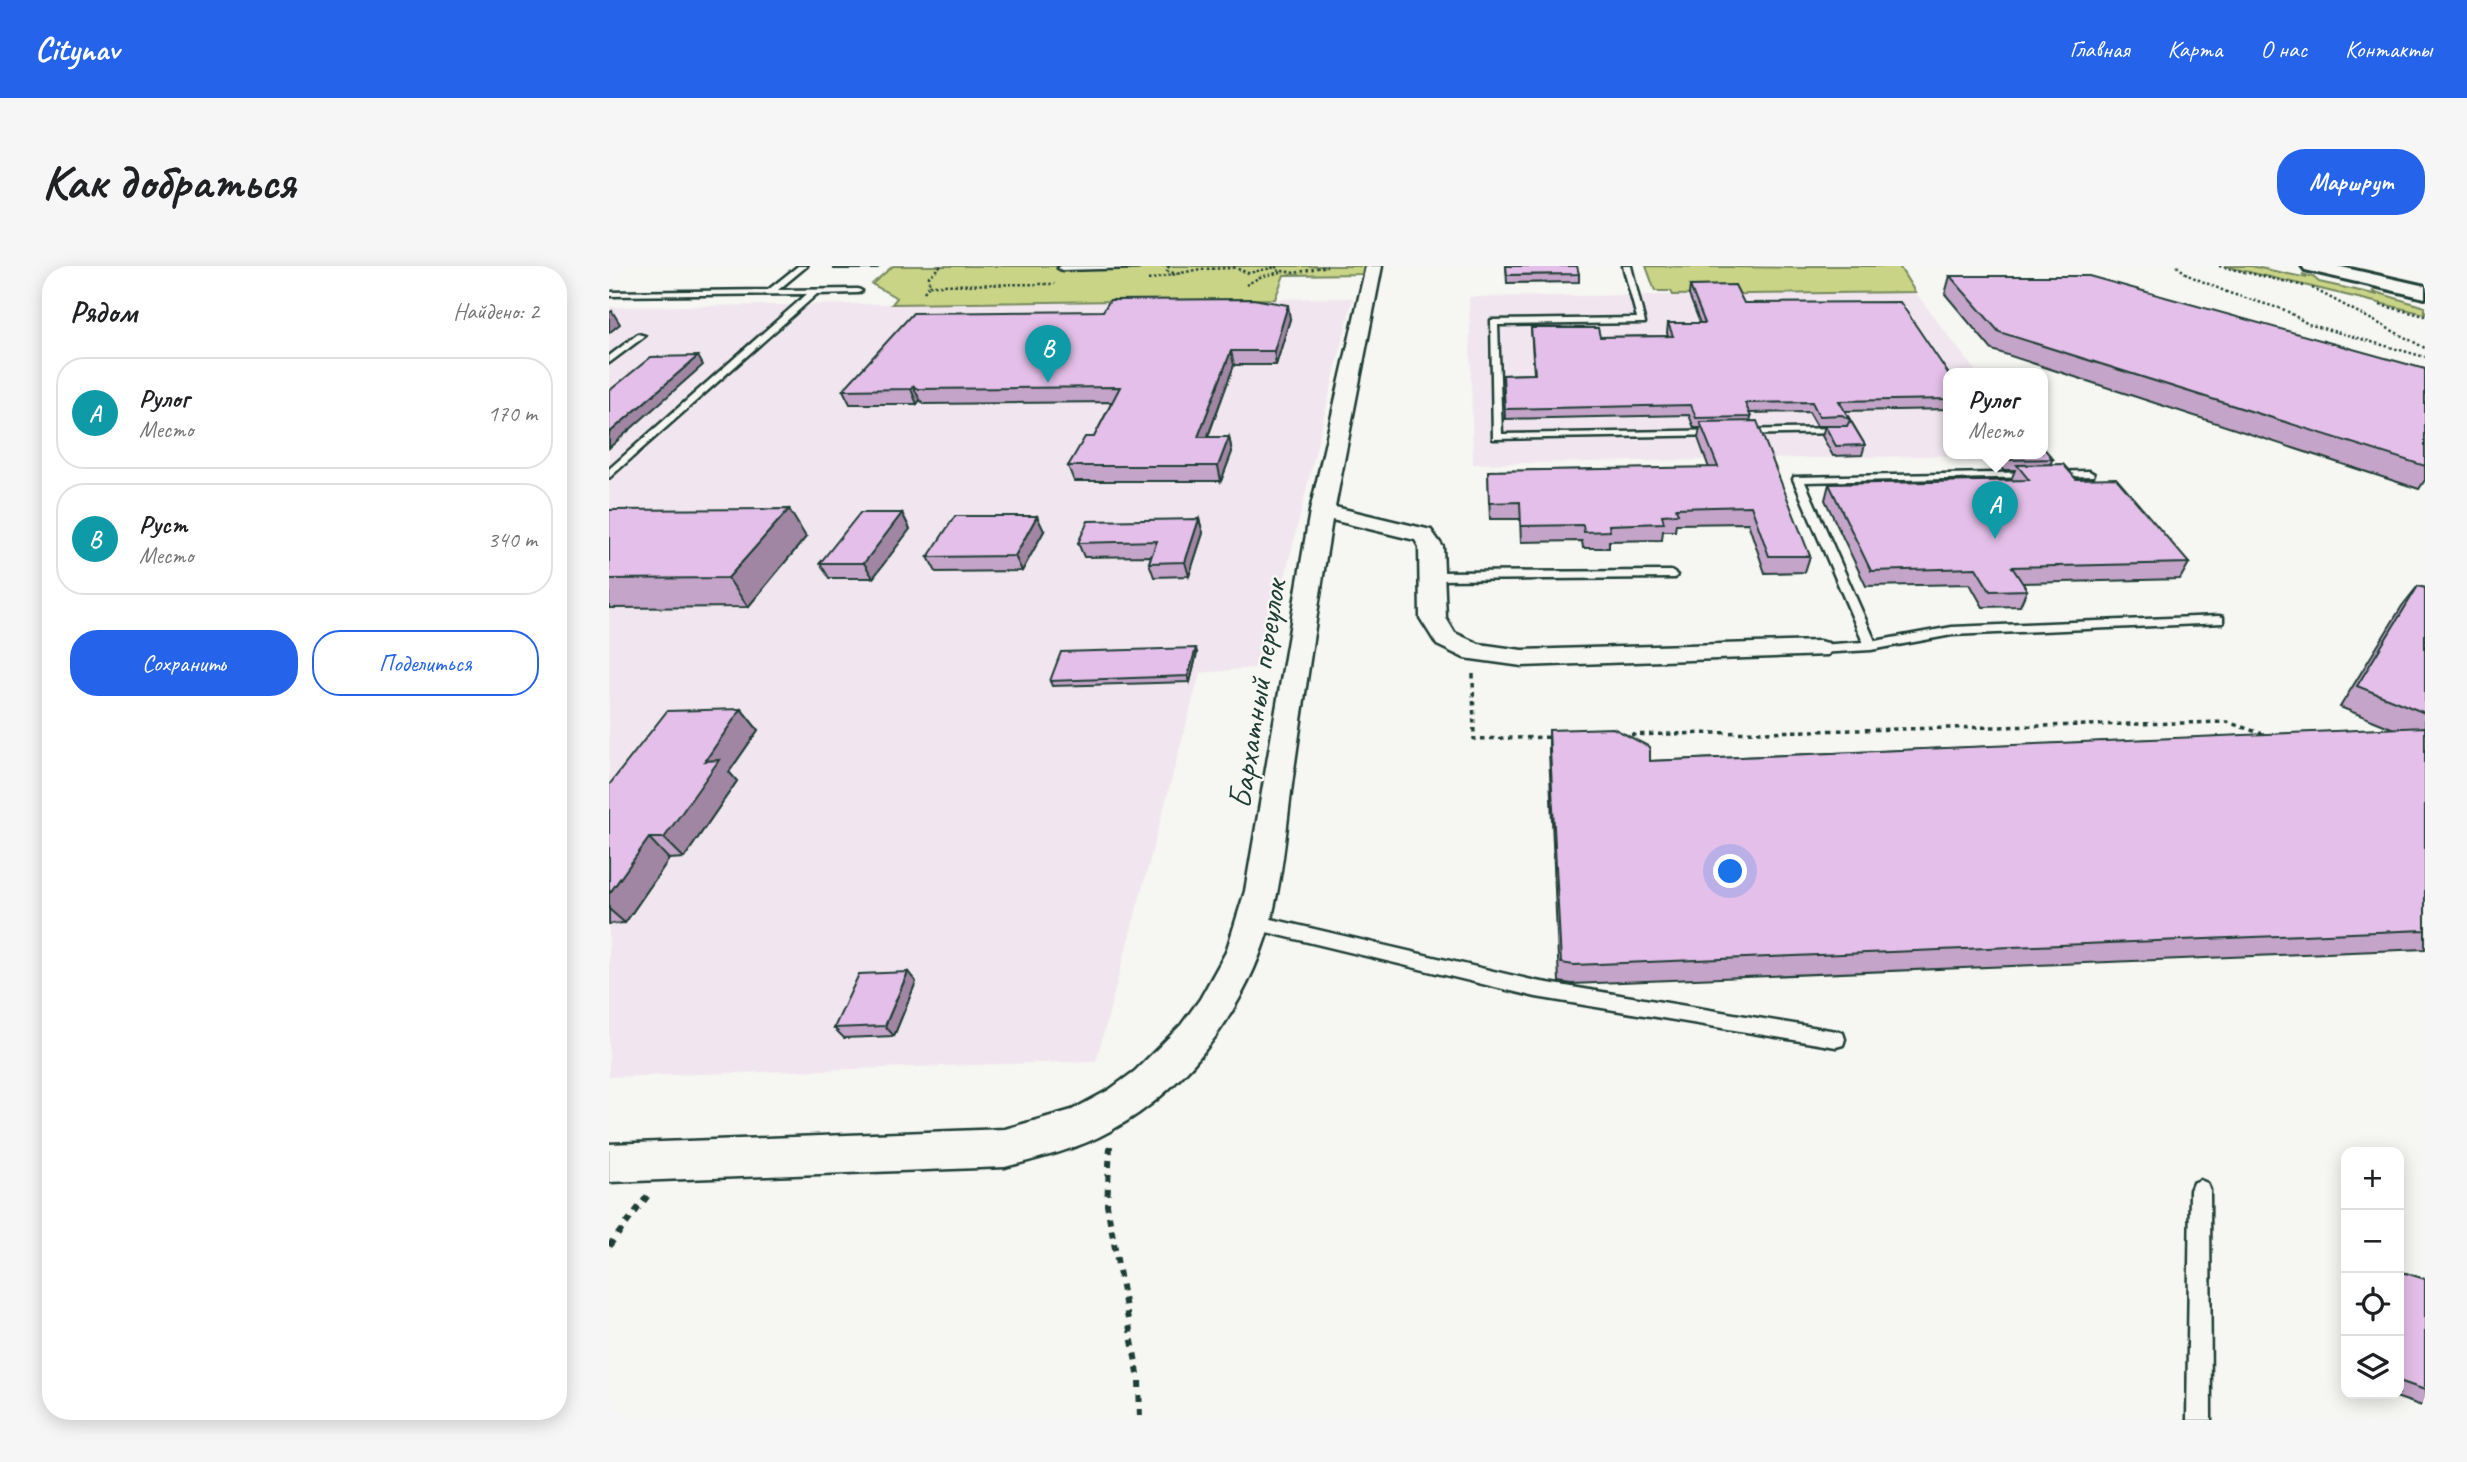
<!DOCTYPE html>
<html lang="ru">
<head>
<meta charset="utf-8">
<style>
  body { margin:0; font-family:Caveat,sans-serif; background:#f6f6f6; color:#202124 }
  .controls { position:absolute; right:21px; bottom:21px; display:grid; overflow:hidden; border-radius:14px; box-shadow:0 4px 18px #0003 }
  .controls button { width:63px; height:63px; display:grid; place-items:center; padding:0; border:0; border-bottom:2px solid #e0e0e0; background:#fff; color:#202124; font:35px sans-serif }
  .you { position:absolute; left:1122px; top:606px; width:24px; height:24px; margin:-18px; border:5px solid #fff; border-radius:50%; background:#1a73e8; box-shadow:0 0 0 10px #1a73e833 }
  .badge { display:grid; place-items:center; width:46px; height:46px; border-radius:50%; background:#2563eb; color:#fff; font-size:23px; font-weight:700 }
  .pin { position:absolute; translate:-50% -58px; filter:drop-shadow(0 2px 4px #0008) }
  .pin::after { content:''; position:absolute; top:37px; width:24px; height:21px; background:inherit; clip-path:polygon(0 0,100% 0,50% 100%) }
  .popup { position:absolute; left:1334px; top:102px; width:105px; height:91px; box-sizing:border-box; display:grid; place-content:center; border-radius:14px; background:#fff; filter:drop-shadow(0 2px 5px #0005); font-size:23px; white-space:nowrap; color:#757577 }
  .popup b { font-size:26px; color:#202124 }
  .popup::after { content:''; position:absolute; left:50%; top:100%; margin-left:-14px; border:14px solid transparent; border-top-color:#fff }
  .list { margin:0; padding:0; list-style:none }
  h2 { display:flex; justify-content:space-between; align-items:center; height:91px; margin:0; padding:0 28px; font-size:30px }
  h2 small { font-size:23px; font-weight:400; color:#757577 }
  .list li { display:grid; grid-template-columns:46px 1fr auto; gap:21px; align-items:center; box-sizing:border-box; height:112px; margin:0 14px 14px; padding:0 14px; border:2px solid #e0e0e0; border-radius:28px }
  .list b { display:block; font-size:26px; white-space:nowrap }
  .list p { margin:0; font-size:23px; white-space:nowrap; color:#757577 }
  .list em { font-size:23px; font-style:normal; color:#757577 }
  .actions { display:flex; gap:14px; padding:21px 28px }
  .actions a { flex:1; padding:16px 0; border:2px solid #2563eb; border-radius:28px; text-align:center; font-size:24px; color:#2563eb }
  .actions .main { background:#2563eb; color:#fff }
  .icon { flex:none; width:38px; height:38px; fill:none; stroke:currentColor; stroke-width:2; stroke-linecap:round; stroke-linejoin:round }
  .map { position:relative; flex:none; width:1816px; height:1154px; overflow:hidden; border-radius:28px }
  header { display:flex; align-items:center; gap:42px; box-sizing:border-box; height:98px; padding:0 35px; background:#2563eb; color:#fff }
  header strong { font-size:33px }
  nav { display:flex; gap:38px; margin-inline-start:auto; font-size:24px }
  .intro { display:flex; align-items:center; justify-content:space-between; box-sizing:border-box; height:168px; padding:0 42px }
  h1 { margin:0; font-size:49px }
  .button { padding:18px 32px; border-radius:28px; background:#2563eb; color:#fff; font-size:24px; font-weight:700 }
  main { display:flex; gap:42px; padding:0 42px }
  aside { flex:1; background:#fff; border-radius:28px; box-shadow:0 4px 18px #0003 }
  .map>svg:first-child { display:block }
</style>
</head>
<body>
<header>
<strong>Citynav</strong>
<nav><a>Главная</a><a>Карта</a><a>О нас</a><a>Контакты</a></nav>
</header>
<div class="intro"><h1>Как добраться</h1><a class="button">Маршрут</a></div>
<main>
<aside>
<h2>Рядом<small>Найдено: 2</small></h2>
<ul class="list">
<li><span class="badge" style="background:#0f9aa8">A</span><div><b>Рулог</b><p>Место</p></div><em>170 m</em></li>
<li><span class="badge" style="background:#0f9aa8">B</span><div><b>Руст</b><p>Место</p></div><em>340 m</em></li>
</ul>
<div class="actions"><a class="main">Сохранить</a><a>Поделиться</a></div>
</aside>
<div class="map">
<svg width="1816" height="1154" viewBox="0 0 1816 1154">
  <rect width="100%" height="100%" fill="#f6f6f2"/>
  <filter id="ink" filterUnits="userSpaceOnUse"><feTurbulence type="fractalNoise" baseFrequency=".0143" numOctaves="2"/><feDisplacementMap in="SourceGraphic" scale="14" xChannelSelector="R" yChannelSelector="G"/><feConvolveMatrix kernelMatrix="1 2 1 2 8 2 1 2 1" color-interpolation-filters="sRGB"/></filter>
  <g filter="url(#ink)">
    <g fill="#f1e6ef">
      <polygon points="1306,26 1368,107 1339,107 1339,187 1430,188 864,198 860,31"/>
      <polygon points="744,32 654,401 591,407 487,795 0,811 0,41"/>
    </g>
    <g fill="#c9d487" stroke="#74885e" stroke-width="2">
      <polygon points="284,0 755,0 753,8 675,9 666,33 283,38 288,32 263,18"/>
      <polygon points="1037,0 1197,2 1197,0 1290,0 1306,26 1064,29 1062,25 1046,25"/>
      <polygon points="1615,0 1642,0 1698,12 1693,8 1704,11 1710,16 1769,29 1763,25 1816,41 1816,48"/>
    </g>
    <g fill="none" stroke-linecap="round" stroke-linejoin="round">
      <g stroke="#1f3d34" stroke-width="5">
        <g id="lane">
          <polygon points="189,0 198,0 169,24 249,23 253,25 249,27 208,28 0,212 0,203 198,28 0,30 0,26 159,24"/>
          <polygon points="452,0 533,0 529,2 453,4 449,2"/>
          <polygon points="1014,0 1022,0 1036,57 889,59 893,168 1231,162 1236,165 1235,167 884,173 882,54 1028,52"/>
          <polygon points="29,68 36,70 0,97 0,90"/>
          <polygon points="1480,205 1485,208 1484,210 1196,216 1266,375 1343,361 1610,350 1614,351 1614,357 1343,369 1262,384 1210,387 1203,383 1210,379 1254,376 1184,213 1185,211"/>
          <polygon points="1062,305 1068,309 1066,312 822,314 816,310 822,306"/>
          <polygon points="645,649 927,715 1227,765 1234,767 1236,773 1234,779 1227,781 927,731 645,663 639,661 637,656 639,651"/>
          <polygon points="1591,914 1598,917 1601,924 1602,1154 1578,1154 1581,924 1584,917"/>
        </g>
      </g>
      <g stroke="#1f3d34" stroke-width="5">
        <path id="street" d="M757,0H773L726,241L822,264L834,281L837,352L846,367L870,378L913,384L1210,375L1219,377L1223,383L1219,389L913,400L855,392L828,379L811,352L810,281L806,274L723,254C709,339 696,425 684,511C678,554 675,599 665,642C644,733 584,820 501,865C469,883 431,892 396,901L0,916V878L396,863L463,844L500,824L526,805L572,759L591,733L617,686L636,625L701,245Z"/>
      </g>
      <g stroke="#1f3d34" stroke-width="6">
        <polygon id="secondary" points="1693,0 1728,0 1816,20 1816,32 1696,4"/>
      </g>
      <g stroke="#1f3d34" stroke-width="2.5" stroke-dasharray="2.5 2.5" stroke-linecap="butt">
        <polyline points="332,0 320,10 320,19 446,18"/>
        <polyline points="560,0 558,5 568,8"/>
        <polyline points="667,0 667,4 686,7 718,0"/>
        <polyline points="1568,0 1579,9 1620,27 1676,44 1699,58 1816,91"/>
        <polyline points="1610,0 1695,20"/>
        <polyline points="624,1 639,7 667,1"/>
        <polyline points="539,14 591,3 624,2"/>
        <polyline points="637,19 651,11 672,6"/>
        <polyline points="1703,22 1816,82"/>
        <polyline points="315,26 320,19"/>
        <polyline points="1771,39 1816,50"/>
      </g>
      <g stroke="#1f3d34" stroke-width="3.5" stroke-dasharray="4.5 4.5" stroke-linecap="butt">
        <polyline points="864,408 865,473 945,471"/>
        <polyline points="1013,469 1618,456 1660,470"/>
      </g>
      <g stroke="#1f3d34" stroke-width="6" stroke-dasharray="7 7" stroke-linecap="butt">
        <polyline points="501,880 498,939 530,1113 531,1154"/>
        <polyline points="0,980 40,928"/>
      </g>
      <use href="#lane" fill="#f6f6f2" fill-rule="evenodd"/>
      <use href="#street" fill="#f6f6f2" fill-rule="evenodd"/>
      <use href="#secondary" fill="#f6f6f2" fill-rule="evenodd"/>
    </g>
    <g fill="#c4a4c8" stroke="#1f3d34" stroke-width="2">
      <polygon points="223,0 271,0 267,3 225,3"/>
      <polygon points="897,0 970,8 970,16 898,17"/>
      <polygon points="1341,10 1816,103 1816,214 1810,223 1383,84 1336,28"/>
      <polygon points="1081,20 1135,37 1339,107 1339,143 1236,145 1256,179 1253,189 1224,190 1213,170 1216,160 1231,160 1208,160 1200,146 1140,147 1142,151 1141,156 1201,290 1196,306 1156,307 1139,257 1067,258 1066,265 1054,265 1053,274 1000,275 1000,282 974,282 973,275 912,276 911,253 881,253 879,205 1100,202 1089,172 1091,162 1085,162 1080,149 896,153 894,109 925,108 922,62 991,71 1059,70 1058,67 1059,57 1091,57 1080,29"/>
      <polygon points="494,45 681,53 667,99 625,99 599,171 620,171 623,186 612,215 465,215 459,200 485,171 503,136 315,138 311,134 308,138 241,138 234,124"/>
      <polygon points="1382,187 1433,187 1444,193 1441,198 1467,213 1580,297 1571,313 1413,317 1418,324 1411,340 1374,341 1361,318 1257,320 1216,234 1220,218 1402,214 1406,204 1394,204"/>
      <polygon points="0,244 197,271 139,341 0,342"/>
      <polygon points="293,247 301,263 264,312 220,312 211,297"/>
      <polygon points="590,253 594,267 580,310 545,311 540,297 542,290 475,291 469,277"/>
      <polygon points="435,265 413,305 327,306 319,291"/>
      <polygon points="1809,320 1816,322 1816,683 963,718 950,716 940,485 940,464 1041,495 1785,463 1731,441 1793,340"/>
      <polygon points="588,387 581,416 443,420 441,415"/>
      <polygon points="132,443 149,464 120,506 128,515 75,592 60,593 16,657 0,658 0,519"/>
      <polygon points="299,706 307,716 285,770 235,772 225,762"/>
      <polygon points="1790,1005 1816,1013 1816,1141 1778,1128 1790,1128"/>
    </g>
    <g fill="#a086a3" stroke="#1f3d34" stroke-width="2">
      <polygon points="679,39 681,53 667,99 665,85"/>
      <polygon points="3,45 11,58 0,67 0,47"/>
      <polygon points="622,85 625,99 593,186 589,171"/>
      <polygon points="89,90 94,99 0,182 0,167"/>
      <polygon points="304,120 311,134 308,138 302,123"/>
      <polygon points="620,171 623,186 612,215 609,200"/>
      <polygon points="180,243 197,271 139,341 119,312"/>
      <polygon points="293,247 301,263 264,312 255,297"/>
      <polygon points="428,250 435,265 413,305 406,290"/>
      <polygon points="590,253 594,267 580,310 576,296"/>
      <polygon points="587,382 588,387 581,416 579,410"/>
      <polygon points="132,443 149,464 120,506 128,515 75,592 55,572 96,495"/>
      <polygon points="40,572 60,593 16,657 0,643 0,628"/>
      <polygon points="299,706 307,716 285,770 276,760"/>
    </g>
    <g fill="#e4bfe9" stroke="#1f3d34" stroke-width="2">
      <polygon points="897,0 968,0 970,8 898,9"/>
      <polygon points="1341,10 1480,10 1816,103 1816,200 1390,66"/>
      <polygon points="1126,19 1135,37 1291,36 1339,107 1339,133 1230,135 1241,154 1233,149 1210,150 1203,136 1136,137 1142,151 1087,152 1082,139 896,143 894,109 926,108 922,62 989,62 991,71 1064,70 1059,57 1096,57 1081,20"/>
      <polygon points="644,33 679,39 665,85 622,85 589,171 620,171 609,200 459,200 476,171 485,171 511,121 309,123 304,120 302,123 234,124 304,47 494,45 501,34"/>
      <polygon points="89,90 0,167 0,125 42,91"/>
      <polygon points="1241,154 1256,179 1227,180 1216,160 1238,160"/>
      <polygon points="1148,155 1201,290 1160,290 1142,240 1067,242 1069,248 1053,249 1055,257 1000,259 1001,265 975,266 974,259 912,260 911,236 880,237 879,205 1109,201 1091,156"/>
      <polygon points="1433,180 1444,193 1398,194 1393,187 1433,187"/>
      <polygon points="1454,198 1467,213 1507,212 1580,297 1403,301 1418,324 1381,325 1367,302 1262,305 1220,218 1420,214 1408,199"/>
      <polygon points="180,243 119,312 0,313 0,244"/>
      <polygon points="251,247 293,247 255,297 211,297"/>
      <polygon points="346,250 428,250 406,290 319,291"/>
      <polygon points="590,253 576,296 540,297 548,275 469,277 479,255"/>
      <polygon points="1809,320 1816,322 1816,447 1748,420"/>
      <polygon points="587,382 579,410 441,415 452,386"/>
      <polygon points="132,443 96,495 110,494 55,572 40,572 0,628 0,519 58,445"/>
      <polygon points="1816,461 1816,664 965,699 952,697 940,464 1004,462 1041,481 1041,495"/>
      <polygon points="299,706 276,760 225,762 250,708"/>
      <polygon points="1790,1005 1816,1013 1816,1124 1790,1115"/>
    </g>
  </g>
  <g text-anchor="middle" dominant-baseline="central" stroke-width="5" stroke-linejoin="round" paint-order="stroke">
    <g font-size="33" fill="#1f3d34" stroke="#f6f6f2">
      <text transform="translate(648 428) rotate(-81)">Бархатный переулок</text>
    </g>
  </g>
</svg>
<div class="controls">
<button>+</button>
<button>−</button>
<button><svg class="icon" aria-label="locate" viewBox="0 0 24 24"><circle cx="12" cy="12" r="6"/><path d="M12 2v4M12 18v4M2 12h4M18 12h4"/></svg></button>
<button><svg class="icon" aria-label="layers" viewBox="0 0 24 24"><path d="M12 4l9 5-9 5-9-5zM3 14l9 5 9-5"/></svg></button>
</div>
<div class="you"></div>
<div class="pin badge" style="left:1386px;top:273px;background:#0f9aa8">A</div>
<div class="popup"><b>Рулог</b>Место</div>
<div class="pin badge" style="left:439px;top:117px;background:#0f9aa8">B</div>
</div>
</main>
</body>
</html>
